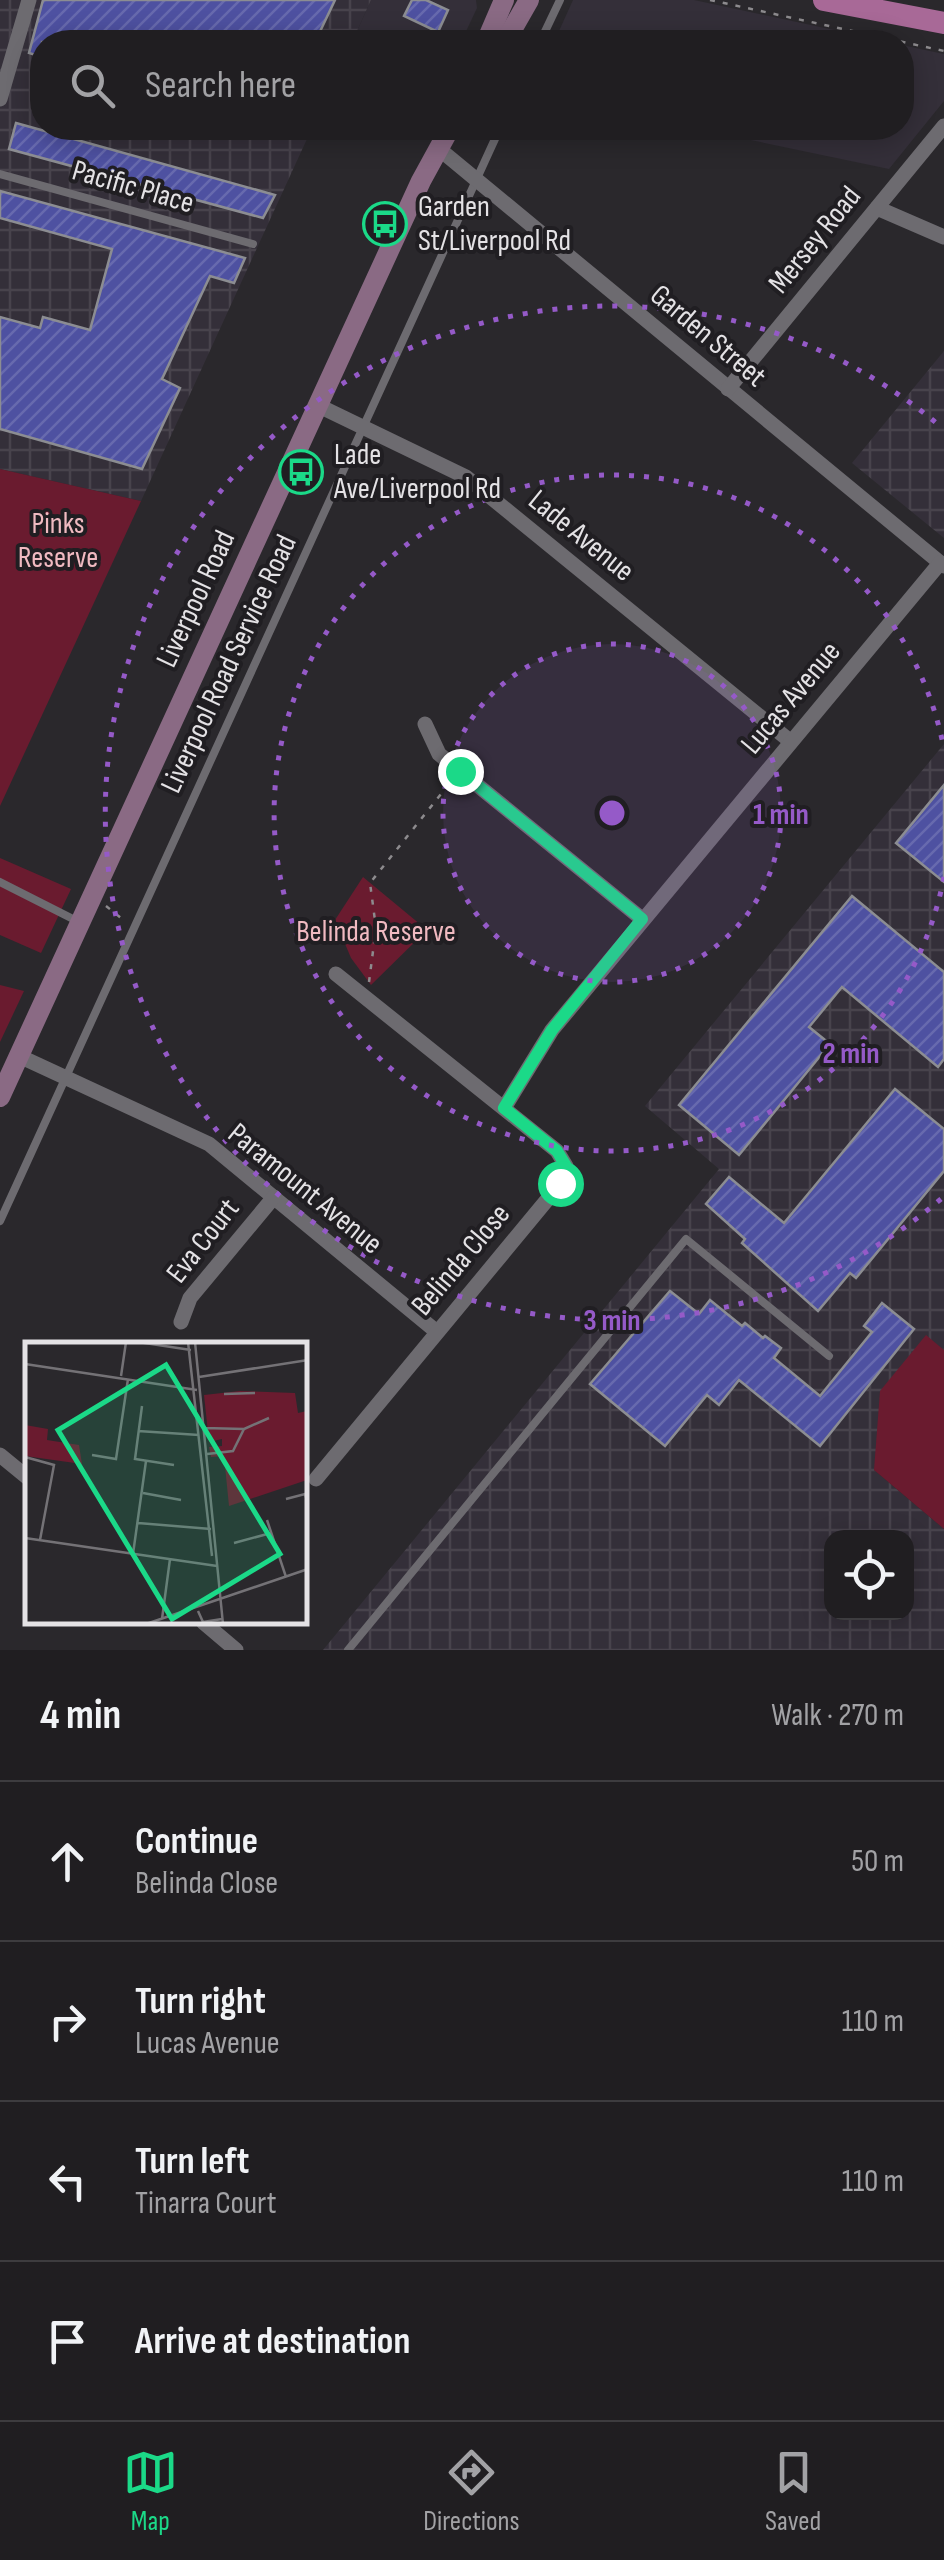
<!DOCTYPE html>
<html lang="en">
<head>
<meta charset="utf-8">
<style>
  body { margin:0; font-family:"Sofia Sans Condensed",sans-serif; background:#28272a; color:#f1f3f6 }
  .controls { position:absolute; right:30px; bottom:30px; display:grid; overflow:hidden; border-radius:20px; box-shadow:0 5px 25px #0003 }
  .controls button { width:90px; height:90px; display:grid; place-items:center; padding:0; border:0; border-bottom:2px solid #3d3c3f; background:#201e21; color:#f1f3f6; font:50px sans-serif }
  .stop { position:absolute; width:30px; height:30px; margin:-22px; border:8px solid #1bd988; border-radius:50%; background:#fff }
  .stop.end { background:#1bd988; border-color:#fff; box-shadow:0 2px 10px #0008 }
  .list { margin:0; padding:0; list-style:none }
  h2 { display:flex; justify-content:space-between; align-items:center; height:130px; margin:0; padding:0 40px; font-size:42px }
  h2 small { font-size:32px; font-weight:400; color:#a2a2a5 }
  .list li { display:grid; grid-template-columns:65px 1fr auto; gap:30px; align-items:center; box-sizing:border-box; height:160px; padding:0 40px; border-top:2px solid #3d3c3f }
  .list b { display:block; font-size:38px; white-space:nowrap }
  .list p { margin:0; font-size:32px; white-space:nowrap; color:#a2a2a5 }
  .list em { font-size:32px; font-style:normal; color:#a2a2a5 }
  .icon { flex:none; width:55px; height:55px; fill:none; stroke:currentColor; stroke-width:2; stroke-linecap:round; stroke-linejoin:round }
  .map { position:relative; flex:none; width:944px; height:1650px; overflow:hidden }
  .search { position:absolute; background:#201e21; box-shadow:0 5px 25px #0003; left:30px; right:30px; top:30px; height:110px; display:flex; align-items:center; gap:25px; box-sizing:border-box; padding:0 35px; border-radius:40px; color:#a2a2a5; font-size:38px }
  .sheet { height:770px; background:#201e21 }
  nav { display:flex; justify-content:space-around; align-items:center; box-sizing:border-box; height:140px; border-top:2px solid #3d3c3f; background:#201e21; font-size:28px; color:#a2a2a5 }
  nav a { display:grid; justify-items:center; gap:5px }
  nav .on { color:#1bd988 }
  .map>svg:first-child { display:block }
</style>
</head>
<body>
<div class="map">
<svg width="944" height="1650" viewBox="0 0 944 1650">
  <defs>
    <pattern id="industrial-grid" width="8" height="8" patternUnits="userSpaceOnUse" patternTransform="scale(2.5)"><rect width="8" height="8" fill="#342f39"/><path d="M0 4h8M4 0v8" fill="none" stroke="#48434c"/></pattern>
    <pattern id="building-hatch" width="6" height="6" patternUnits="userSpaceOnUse" patternTransform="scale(2.5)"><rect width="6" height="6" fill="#4e51a1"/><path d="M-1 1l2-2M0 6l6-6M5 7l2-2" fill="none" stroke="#676aae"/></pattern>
  </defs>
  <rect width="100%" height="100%" fill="#2a282c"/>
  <g fill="#342f39">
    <polygon points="371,0 476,0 477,8 461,42 352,42"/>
    <polygon points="573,0 694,0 890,42 554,42"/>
    <polygon points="902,45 944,54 944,101 889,169 693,128 902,128"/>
  </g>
  <g fill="url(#industrial-grid)" fill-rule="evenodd">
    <polygon points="0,0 371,0 352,42 42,42 42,128 312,128 141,501 0,469"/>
    <polygon points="944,351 944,538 852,463"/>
    <path d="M944,744V1350L926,1336L874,1470L944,1529V1650H323L719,1169L645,1106ZM832,1538H906V1612H832Z"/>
  </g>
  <g fill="#6a1b2f">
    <polygon points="0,469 141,501 0,806"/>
    <polygon points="0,858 71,889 41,953 0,935"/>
    <polygon points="363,877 427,930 371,985 351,958 335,920"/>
    <polygon points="0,985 24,991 0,1042"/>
    <polygon points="926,1335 944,1350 944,1529 874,1470 880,1391"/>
  </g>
  <g fill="url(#building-hatch)" stroke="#8c8d92" stroke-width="2.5">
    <polygon points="43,0 335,0 315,42 42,42 42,57 29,53"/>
    <polygon points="412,0 426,0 448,10 438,32 404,16"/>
    <polygon points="16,123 275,195 263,218 9,149"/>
    <polygon points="0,191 245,258 234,283 210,276 162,379 180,388 142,469 0,429 0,317 40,328 43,317 90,330 112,249 0,218"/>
    <polygon points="944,785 944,882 896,843"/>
    <polygon points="852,896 944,972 944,1059 938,1067 842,987 809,1027 830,1044 739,1155 679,1105"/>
    <polygon points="895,1089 944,1129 944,1171 856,1278 850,1273 818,1311 742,1243 745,1239 706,1204 729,1177 784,1223"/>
    <polygon points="670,1291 699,1314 710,1300 742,1326 745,1323 763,1338 765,1336 781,1348 774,1358 820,1396 872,1332 864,1326 882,1303 914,1329 820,1446 739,1380 719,1405 707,1395 665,1446 590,1384"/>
  </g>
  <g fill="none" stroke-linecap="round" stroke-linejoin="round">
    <g stroke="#8d8b8e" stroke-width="2.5" stroke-dasharray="5 8" stroke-linecap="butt">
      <polyline points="710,0 944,51"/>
      <polyline points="106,906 126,922"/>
      <polyline points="369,982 376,928 370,883 449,784"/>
    </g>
    <g stroke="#6d6b70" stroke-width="8">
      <polyline points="540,42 560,0"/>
      <polyline points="0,174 253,244"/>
      <polyline points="0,882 77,921"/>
      <polyline points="0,1221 500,128"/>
      <polyline points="348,1650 686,1239 829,1356"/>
    </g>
    <g stroke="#6d6b70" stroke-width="15">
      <polyline points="0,99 29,0"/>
      <polyline points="438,148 944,566"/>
      <polyline points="877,208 944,237"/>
      <polyline points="728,389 944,126"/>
      <polyline points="317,405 466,477 790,741"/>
      <polyline points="425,724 439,754 642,919"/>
      <polyline points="19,1056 209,1144 437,1332"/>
      <polyline points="504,1108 552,1030 940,563"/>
      <polyline points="181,1322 190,1298 274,1197"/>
      <polyline points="0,1455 28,1478"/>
      <polyline points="316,1479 561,1183 566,1166 557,1151 336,974"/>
      <polyline points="203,1622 236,1650"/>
    </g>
    <g stroke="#8a6a84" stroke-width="20">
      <polyline points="486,42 504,0"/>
      <polyline points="505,42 529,0"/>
      <polyline points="0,1097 421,181 450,128"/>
    </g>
    <polyline stroke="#a86997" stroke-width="22" points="824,0 944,23"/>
  </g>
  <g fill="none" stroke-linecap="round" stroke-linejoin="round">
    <polyline stroke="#1bd988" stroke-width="12" points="460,771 642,919 552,1030 504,1108 557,1151 566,1166 560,1183"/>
  </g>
  <circle cx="612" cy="813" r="169" fill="#955ac8" fill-opacity=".12"/>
  <g fill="none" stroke="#955ac8" stroke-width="5" stroke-dasharray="5 10">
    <circle cx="612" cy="813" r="169"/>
    <path d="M944 877A338 338 0 1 1 944 749"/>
    <path d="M941 1199A507 507 0 1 1 941 427"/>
  </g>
  <defs>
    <g id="bus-ring" transform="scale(2.25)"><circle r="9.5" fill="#201e22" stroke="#1bd988" stroke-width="1.5"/><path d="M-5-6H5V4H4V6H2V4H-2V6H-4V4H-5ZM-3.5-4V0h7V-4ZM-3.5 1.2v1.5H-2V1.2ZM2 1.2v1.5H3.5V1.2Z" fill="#1bd988"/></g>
  </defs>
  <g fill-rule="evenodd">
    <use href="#bus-ring" x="385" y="224"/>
    <use href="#bus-ring" x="301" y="472"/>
  </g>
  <g text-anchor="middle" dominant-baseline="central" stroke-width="8" stroke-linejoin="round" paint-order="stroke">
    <g font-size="30" fill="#e4e2e5" stroke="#201e22">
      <text transform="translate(133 187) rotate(16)">Pacific Place</text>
      <text transform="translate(815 240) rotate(-51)">Mersey Road</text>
      <text transform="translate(708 336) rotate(40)">Garden Street</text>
      <text transform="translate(581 536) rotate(39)">Lade Avenue</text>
      <text transform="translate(196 599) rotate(-65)">Liverpool Road</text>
      <text transform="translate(229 664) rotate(-65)">Liverpool Road Service Road</text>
      <text transform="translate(791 698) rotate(-50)">Lucas Avenue</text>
      <text transform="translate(305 1189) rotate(39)">Paramount Avenue</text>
      <text transform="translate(203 1241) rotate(-52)">Eva Court</text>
      <text transform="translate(461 1260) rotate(-50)">Belinda Close</text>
    </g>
    <g font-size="30" fill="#e4e2e5" stroke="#201e22" text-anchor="start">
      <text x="418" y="207">Garden<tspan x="418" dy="34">St/Liverpool Rd</tspan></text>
      <text x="334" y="455">Lade<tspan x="334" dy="34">Ave/Liverpool Rd</tspan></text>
    </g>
    <g font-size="30" fill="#f0bac1" stroke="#201e22">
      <text x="58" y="524">Pinks<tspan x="58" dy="34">Reserve</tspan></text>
      <text x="376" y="932">Belinda Reserve</text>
    </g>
  </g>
  <g transform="translate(25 1342)">
    <rect width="282" height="282" fill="#2a282c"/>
    <path d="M215,49L270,51L273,71L282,69V138L204,164L199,114L186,115L184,105L197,104V97L184,100L179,53ZM0,83L23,87L22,98L54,103L57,122L0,114Z" fill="#6a1b2f"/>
    <path fill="none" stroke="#747276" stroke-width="2.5" d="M113,0L166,8M163,0L187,214M170,0L198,282M0,22L172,48M96,34L101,0M174,35L283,18M199,52L230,51M117,64L110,117L149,123M179,86L219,87M113,89L174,93M182,112L208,109L219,87L244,76M67,113L91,117L103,37M0,115L29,123L15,198M118,151L156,158M261,157L280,152L283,162M242,178L261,235M113,181L186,187M0,196L192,224M209,201L246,191M108,212L121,119M173,269L178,280L197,277M137,277L145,217M121,282L283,227"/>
    <path fill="#1bd988" fill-opacity="0.15" stroke="#1bd988" stroke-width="5" d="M141,23L255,212L147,277L33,88Z"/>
    <rect width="282" height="282" fill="none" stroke="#e4e2e5" stroke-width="5"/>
  </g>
  <circle cx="612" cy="813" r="15" fill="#955ac8" stroke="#201e22" stroke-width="5"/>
  <g font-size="30" text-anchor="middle" font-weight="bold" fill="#955ac8" stroke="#201e22" stroke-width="8" stroke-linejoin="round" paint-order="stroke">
    <text x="781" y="824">1 min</text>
    <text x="851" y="1063">2 min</text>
    <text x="612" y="1330">3 min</text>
  </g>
</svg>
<div class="controls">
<button><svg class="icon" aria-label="locate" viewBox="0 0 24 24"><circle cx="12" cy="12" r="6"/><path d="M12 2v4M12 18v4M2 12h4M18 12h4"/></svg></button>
</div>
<div class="stop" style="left:560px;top:1183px"></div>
<div class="stop end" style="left:460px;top:771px"></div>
<div class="search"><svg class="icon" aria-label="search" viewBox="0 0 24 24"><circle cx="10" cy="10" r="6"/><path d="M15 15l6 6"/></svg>Search here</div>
</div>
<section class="sheet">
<h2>4 min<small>Walk · 270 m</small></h2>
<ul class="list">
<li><svg class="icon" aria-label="ahead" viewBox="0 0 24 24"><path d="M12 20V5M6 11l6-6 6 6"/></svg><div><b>Continue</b><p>Belinda Close</p></div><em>50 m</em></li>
<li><svg class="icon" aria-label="right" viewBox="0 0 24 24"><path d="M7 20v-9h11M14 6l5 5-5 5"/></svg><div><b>Turn right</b><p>Lucas Avenue</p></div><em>110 m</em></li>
<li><svg class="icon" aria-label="left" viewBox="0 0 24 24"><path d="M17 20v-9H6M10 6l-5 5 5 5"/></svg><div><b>Turn left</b><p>Tinarra Court</p></div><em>110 m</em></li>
<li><svg class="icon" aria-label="arrive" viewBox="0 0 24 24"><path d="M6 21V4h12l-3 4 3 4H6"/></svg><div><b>Arrive at destination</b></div></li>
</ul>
</section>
<nav>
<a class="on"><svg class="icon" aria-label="map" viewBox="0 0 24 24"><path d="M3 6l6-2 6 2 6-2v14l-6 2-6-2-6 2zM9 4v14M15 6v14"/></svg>Map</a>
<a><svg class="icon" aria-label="directions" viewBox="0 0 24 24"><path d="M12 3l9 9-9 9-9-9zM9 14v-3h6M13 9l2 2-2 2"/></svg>Directions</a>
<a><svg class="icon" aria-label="saved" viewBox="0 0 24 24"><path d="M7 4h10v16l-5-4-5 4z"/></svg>Saved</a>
</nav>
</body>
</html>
